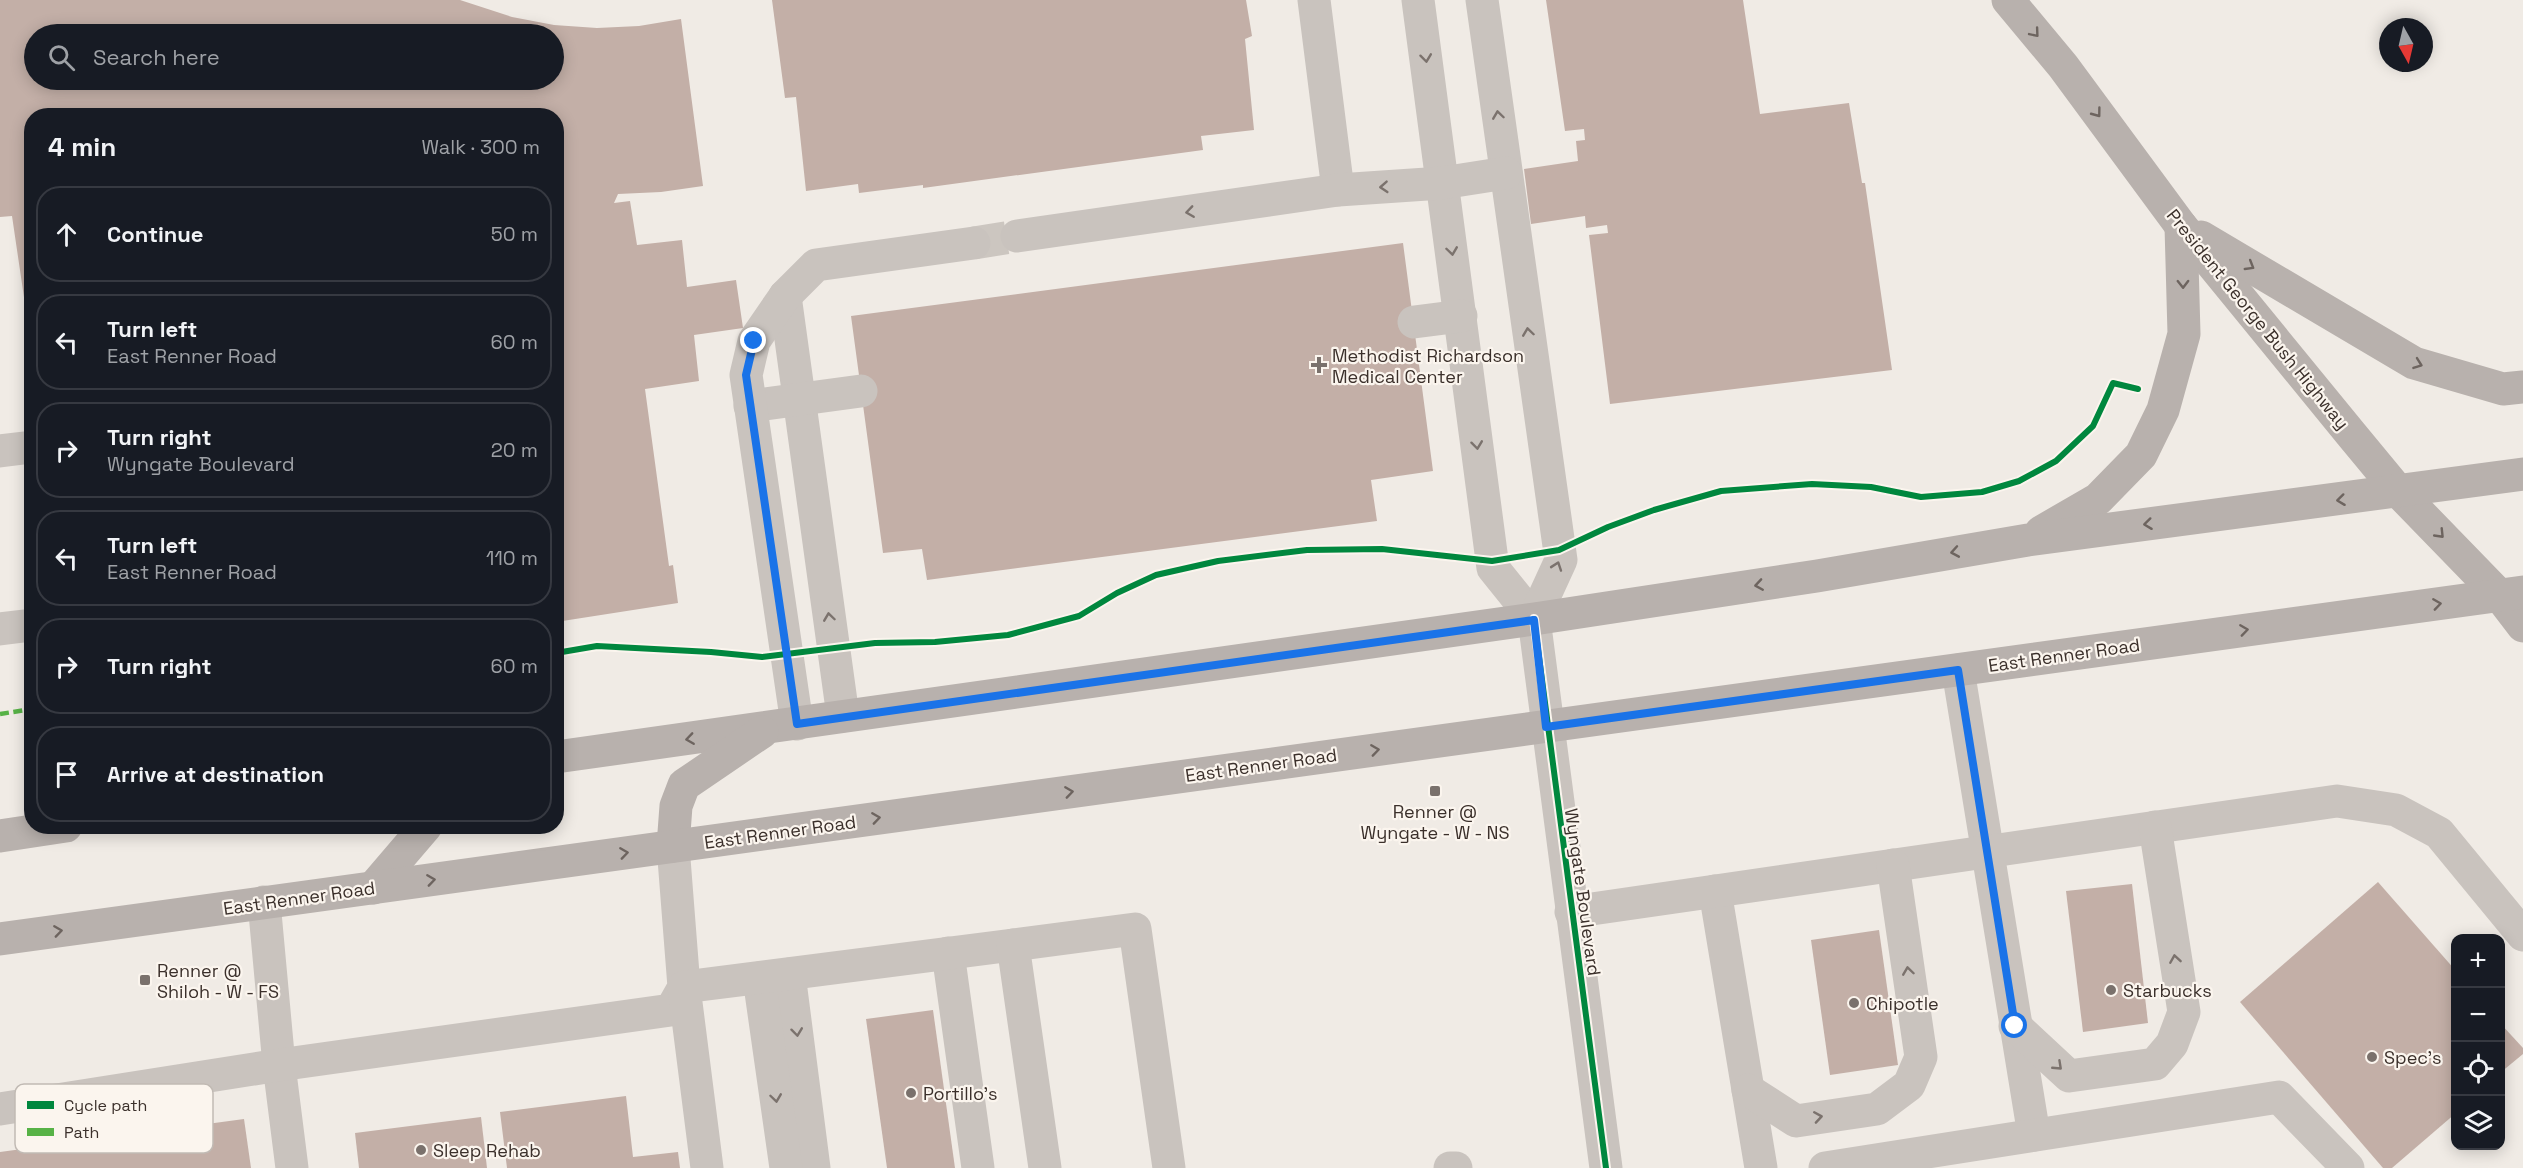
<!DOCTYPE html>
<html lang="en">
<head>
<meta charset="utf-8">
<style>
  body { margin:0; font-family:"Space Grotesk",sans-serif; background:#242831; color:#f1f3f6 }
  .controls { position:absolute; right:18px; bottom:18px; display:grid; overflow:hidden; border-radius:12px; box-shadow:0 3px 15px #0003 }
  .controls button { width:54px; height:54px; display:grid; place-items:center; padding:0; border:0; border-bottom:2px solid #363941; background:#171b24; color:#f1f3f6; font:30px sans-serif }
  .compass { position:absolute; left:2379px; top:18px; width:54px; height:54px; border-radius:50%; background:#171b24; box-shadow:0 3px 15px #0003; rotate:172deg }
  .stop { position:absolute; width:18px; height:18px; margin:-14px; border:4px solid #1a73e8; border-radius:50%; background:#fff }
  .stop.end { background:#1a73e8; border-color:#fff; box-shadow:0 2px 6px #0008 }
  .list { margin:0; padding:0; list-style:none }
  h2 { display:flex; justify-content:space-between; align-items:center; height:78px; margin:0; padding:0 24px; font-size:26px }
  h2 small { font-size:20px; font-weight:400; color:#9ea1a6 }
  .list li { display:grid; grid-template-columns:39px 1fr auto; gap:18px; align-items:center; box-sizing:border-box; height:96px; margin:0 12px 12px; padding:0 12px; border:2px solid #363941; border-radius:24px }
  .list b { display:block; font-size:22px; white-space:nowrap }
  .list p { margin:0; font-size:20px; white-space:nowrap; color:#9ea1a6 }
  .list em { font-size:20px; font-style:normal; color:#9ea1a6 }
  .icon { flex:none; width:33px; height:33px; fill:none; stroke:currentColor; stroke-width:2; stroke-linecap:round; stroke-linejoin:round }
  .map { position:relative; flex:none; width:2523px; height:1168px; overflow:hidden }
  .search { position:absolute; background:#171b24; box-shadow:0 3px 15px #0003; left:24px; top:24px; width:540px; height:66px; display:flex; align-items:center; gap:15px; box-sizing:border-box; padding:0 21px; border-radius:33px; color:#9ea1a6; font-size:22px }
  .panel { position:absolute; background:#171b24; box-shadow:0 3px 15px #0003; left:24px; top:108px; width:540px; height:726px; border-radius:24px }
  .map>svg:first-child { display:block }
</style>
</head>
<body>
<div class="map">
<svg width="2523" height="1168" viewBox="0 0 2523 1168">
  <rect width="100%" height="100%" fill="#f0ebe5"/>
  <g fill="#c3afa7" fill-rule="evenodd">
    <path d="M0,0H460L512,17L554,25L597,28L639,26L681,19L703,186L661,192L618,194L614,203L630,201L637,245L682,240L687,287L736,280L743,328L694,335L699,381L645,389L669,566L673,565L678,603L556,622V116H32L30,338L12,216L0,217ZM34,34H554V80H34Z"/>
    <polygon points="772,0 1246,0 1252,36 1245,39 1254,130 1201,136 1203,150 923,188 923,185 859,193 858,184 806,191 796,97 785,98"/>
    <polygon points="1546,0 1743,0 1760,114 1849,103 1862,183 1865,183 1892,370 1610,404 1589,235 1608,233 1607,225 1586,228 1585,216 1531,224 1524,169 1578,161 1576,141 1585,140 1584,129 1565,131"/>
    <polygon points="1403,243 1433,471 1371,480 1377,521 927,580 922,549 883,553 851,316"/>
    <polygon points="2378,882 2456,971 2456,1113 2392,1168 2383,1168 2240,1002"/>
    <polygon points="2132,884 2148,1023 2083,1032 2066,891"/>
    <polygon points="1879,930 1898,1065 1830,1075 1811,940"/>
    <polygon points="933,1010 955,1168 887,1168 866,1019"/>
    <polygon points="2500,1023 2523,1048 2523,1054 2500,1073"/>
    <polygon points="626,1096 633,1157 678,1152 680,1168 507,1168 500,1112"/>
    <polygon points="481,1117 487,1168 359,1168 355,1133"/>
    <polygon points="244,1119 251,1168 0,1168 0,1152"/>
  </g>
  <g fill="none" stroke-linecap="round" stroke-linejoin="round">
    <polyline stroke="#ccc6c0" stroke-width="33" stroke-dasharray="33 16" stroke-linecap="butt" points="974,243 1017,236"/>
    <g stroke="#c9c3be" stroke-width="33">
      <polyline points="1314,0 1338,190"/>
      <polyline points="1418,0 1493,568 1534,619"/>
      <polyline points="1482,0 1561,560 1534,619"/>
      <polyline points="1017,236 1338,190 1442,183 1506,173"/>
      <polyline points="785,296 843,716"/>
      <polyline points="1414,322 1461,316"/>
      <polyline points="750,406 861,391"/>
      <polyline points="0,451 32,447"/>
      <polyline points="1534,619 1606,1168"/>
      <polyline points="0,629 32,625"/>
      <polyline points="1958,670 2034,1135"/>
      <polyline points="797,724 746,375 754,341 785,296 816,265 974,243"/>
      <polyline points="1715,891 1761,1168"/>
      <polyline points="264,902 279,1065 292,1168"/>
      <polyline points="1571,912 2337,801 2396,810 2439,833 2523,935"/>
      <polyline points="948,953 978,1168"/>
      <polyline points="789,974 814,1168"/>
      <polyline points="759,978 786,1168"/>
      <polyline points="2015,1026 2069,1076 2155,1064 2172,1044 2184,1012 2155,827"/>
      <polyline points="1748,1090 1796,1121 1877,1109 1909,1085 1921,1057 1893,865"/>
      <polyline points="0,1109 279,1065 671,1010 684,987 673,846"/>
      <polyline points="707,1168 684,987 1013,945"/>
      <polyline points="1045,1168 1013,945 1135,929 1169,1168"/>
      <polyline points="1450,1168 1456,1168"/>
      <polyline points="1825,1168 2279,1097 2348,1168"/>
    </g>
    <g stroke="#b8b1ad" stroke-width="33">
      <polyline points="2008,0 2063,66 2181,226 2351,434 2399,492 2500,596 2523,626"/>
      <polyline points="2201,237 2414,363 2503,389 2523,387"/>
      <polyline points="2041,532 2098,499 2141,455 2163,410 2184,334 2181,226"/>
      <polyline points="556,757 1534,619 1817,576 2028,540 2523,474"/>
      <polyline points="0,836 66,826"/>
      <polyline points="673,846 676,806 684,785 762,732"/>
      <polyline points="373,888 426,826"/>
      <polyline points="0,939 2523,592"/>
    </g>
    <polyline stroke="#57b246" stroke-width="4.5" stroke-dasharray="9 4.5" stroke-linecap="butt" points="0,714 32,709"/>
    <g stroke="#fbf5ee" stroke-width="10">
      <g id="cycleway">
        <polyline points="1534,619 1606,1168"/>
        <polyline points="556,653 597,646 711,652 762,657 875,643 935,642 1008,635 1079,616 1117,593 1156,575 1218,561 1307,550 1382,549 1492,561 1559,550 1608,527 1654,510 1721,491 1812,484 1871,487 1921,497 1982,492 2019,481 2056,461 2093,426 2113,383 2138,389"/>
      </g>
    </g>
    <use href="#cycleway" stroke="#00873e" stroke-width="6"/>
  </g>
  <defs><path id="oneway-chevron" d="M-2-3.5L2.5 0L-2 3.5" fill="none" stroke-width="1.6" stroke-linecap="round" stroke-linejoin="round" transform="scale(1.5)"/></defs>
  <g stroke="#6d645f">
    <use href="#oneway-chevron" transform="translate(2035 33) rotate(50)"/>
    <use href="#oneway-chevron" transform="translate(2097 113) rotate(53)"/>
    <use href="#oneway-chevron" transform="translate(2250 266) rotate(31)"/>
    <use href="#oneway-chevron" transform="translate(2183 284) rotate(89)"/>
    <use href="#oneway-chevron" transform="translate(2418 364) rotate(20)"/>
    <use href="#oneway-chevron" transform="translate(2341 500) rotate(173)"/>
    <use href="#oneway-chevron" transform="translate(2148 524) rotate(173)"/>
    <use href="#oneway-chevron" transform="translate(2440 534) rotate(46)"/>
    <use href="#oneway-chevron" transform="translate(1955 552) rotate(170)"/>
    <use href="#oneway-chevron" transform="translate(1759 585) rotate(171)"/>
    <use href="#oneway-chevron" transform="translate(2437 604) rotate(-8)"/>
    <use href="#oneway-chevron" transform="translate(2244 630) rotate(-8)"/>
    <use href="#oneway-chevron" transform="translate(690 739) rotate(172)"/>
    <use href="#oneway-chevron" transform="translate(1375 750) rotate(-8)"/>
    <use href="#oneway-chevron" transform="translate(1069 792) rotate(-8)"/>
    <use href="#oneway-chevron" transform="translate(876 818) rotate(-8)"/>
    <use href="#oneway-chevron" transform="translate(624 853) rotate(-8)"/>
    <use href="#oneway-chevron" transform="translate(431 880) rotate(-8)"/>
    <use href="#oneway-chevron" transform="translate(58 931) rotate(-8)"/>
  </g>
  <g stroke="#7b726d">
    <use href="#oneway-chevron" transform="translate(1426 58) rotate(83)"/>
    <use href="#oneway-chevron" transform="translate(1498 115) rotate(-98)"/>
    <use href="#oneway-chevron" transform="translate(1384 187) rotate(176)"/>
    <use href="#oneway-chevron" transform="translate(1190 212) rotate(172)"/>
    <use href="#oneway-chevron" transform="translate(1452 251) rotate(82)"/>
    <use href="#oneway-chevron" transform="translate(1528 332) rotate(-98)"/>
    <use href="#oneway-chevron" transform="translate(1477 445) rotate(83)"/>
    <use href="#oneway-chevron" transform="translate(1557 566) rotate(-71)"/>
    <use href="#oneway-chevron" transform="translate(829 617) rotate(-98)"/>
    <use href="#oneway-chevron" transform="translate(2175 959) rotate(-99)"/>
    <use href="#oneway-chevron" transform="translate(1908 971) rotate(-98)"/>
    <use href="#oneway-chevron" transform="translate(797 1032) rotate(83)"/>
    <use href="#oneway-chevron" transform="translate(2058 1066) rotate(43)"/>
    <use href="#oneway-chevron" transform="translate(776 1098) rotate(82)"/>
    <use href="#oneway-chevron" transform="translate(1818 1117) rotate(-9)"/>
  </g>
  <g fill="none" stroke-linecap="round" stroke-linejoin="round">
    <polyline stroke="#1a73e8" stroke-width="8" points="754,341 746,375 797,724 1534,620 1546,727 1958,670 2015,1026"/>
  </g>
  <g fill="#7a716c" stroke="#fbf5ee" stroke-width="2">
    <path d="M1316 356h6v6h6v6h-6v6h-6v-6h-6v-6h6z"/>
    <rect x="1429" y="785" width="12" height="12" rx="3"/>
    <rect x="139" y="974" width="12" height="12" rx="3"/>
    <circle cx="2111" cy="990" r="6"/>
    <circle cx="1854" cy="1003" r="6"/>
    <circle cx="2372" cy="1057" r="6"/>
    <circle cx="911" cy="1093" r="6"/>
    <circle cx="421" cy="1150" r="6"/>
  </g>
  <g text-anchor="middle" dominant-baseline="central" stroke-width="4.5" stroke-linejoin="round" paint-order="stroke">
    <g font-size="18" fill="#3b302b" stroke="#fbf5ee">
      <text transform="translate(2258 319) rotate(51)">President George Bush Highway</text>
      <text transform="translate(2064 655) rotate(-8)">East Renner Road</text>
      <text transform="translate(1261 765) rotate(-8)">East Renner Road</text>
      <text transform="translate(780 832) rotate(-8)">East Renner Road</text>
      <text transform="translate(1583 892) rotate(82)">Wyngate Boulevard</text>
      <text transform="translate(299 898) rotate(-8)">East Renner Road</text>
    </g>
    <g font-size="18" fill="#3b302b" stroke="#fbf5ee" text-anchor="start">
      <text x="1332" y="355">Methodist Richardson<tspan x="1332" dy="21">Medical Center</tspan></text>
      <text x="1435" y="811" text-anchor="middle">Renner @<tspan x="1435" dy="21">Wyngate - W - NS</tspan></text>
      <text x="157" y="970">Renner @<tspan x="157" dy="21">Shiloh - W - FS</tspan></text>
      <text x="2123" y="990">Starbucks</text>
      <text x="1866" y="1003">Chipotle</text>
      <text x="2384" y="1057">Spec's</text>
      <text x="923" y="1093">Portillo's</text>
      <text x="433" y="1150">Sleep Rehab</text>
    </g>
  </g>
  <rect x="15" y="1084" width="198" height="69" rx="9" fill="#fbf5ee" stroke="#c1bab4" stroke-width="1.5"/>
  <rect x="27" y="1101" width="27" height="8" fill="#00873e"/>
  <rect x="27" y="1128" width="27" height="8" fill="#57b246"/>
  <g font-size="16" fill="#3b302b">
    <text x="64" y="1111">Cycle path</text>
    <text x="64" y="1138">Path</text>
  </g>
</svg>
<div class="controls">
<button>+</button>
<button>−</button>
<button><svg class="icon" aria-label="locate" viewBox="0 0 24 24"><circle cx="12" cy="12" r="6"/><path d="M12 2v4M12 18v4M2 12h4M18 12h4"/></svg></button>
<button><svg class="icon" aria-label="layers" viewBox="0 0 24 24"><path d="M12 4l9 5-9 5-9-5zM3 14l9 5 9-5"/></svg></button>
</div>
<svg class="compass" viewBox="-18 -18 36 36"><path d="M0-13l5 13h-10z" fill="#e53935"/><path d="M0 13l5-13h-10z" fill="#9ea1a6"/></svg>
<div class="stop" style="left:2015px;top:1026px"></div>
<div class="stop end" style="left:754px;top:341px"></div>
<div class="search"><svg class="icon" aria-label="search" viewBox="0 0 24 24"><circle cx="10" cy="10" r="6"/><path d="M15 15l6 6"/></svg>Search here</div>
<section class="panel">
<h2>4 min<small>Walk · 300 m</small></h2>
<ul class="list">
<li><svg class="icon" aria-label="ahead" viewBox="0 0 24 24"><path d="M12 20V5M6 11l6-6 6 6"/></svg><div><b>Continue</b></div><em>50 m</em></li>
<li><svg class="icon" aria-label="left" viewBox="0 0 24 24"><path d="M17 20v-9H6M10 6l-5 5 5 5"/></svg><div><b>Turn left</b><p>East Renner Road</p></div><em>60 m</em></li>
<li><svg class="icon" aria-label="right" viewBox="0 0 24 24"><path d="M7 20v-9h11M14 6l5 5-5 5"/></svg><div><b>Turn right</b><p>Wyngate Boulevard</p></div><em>20 m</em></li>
<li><svg class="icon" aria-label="left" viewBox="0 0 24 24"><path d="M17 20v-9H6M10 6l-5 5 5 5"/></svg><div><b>Turn left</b><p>East Renner Road</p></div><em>110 m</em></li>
<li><svg class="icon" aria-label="right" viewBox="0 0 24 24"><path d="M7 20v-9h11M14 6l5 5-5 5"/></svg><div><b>Turn right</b></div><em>60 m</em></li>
<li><svg class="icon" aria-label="arrive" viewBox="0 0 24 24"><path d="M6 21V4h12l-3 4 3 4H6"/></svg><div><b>Arrive at destination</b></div></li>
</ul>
</section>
</div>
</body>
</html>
